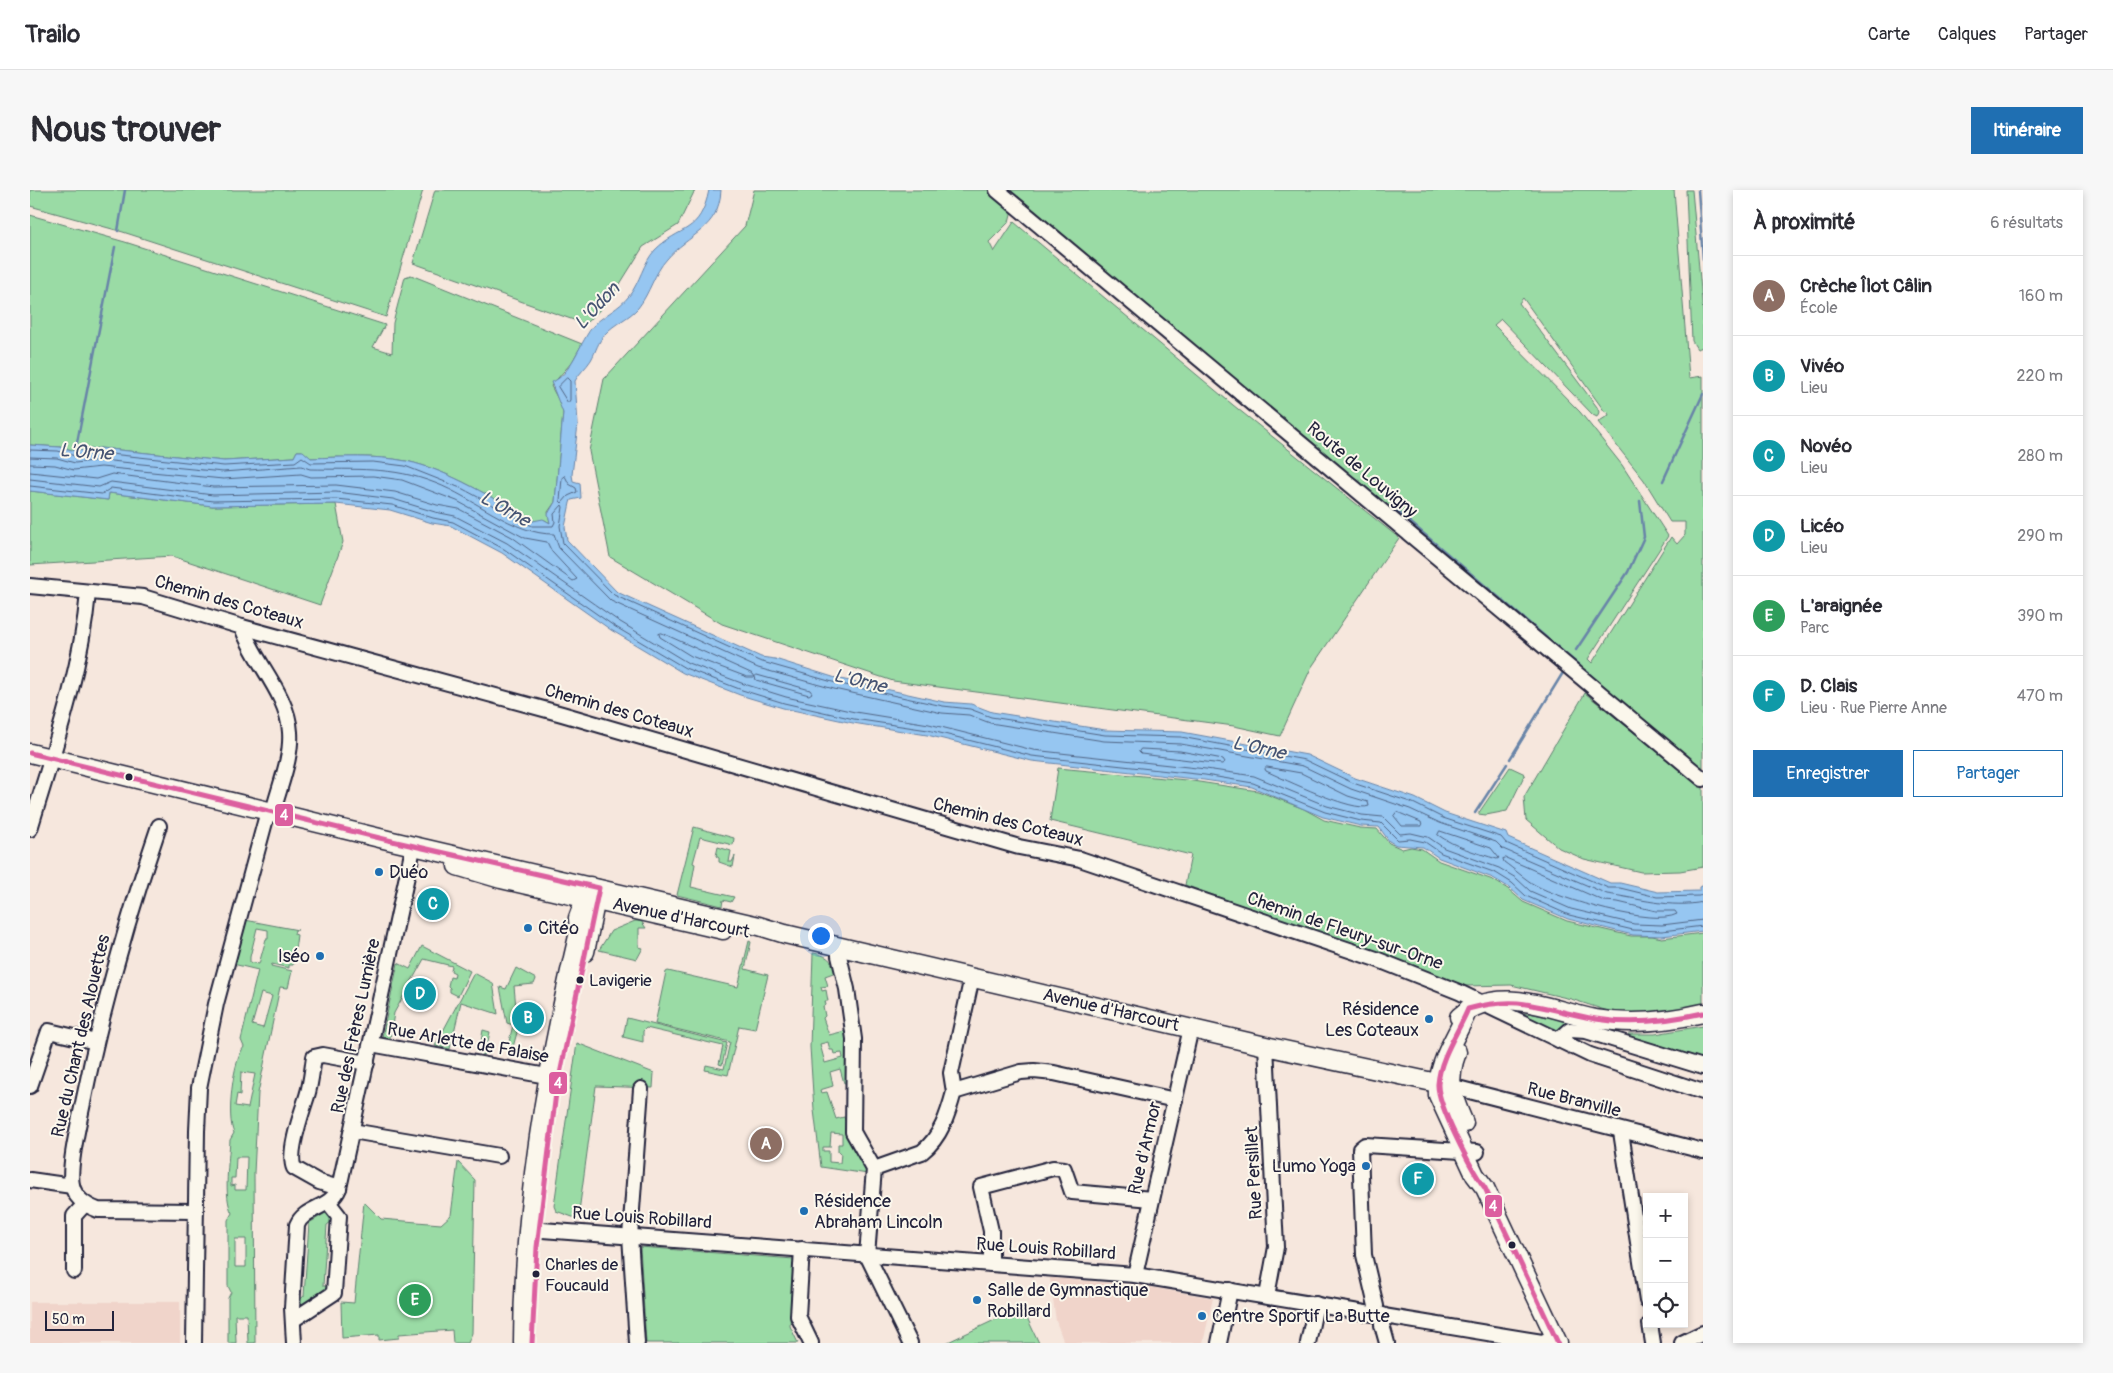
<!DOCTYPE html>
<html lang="fr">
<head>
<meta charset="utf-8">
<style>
  body { margin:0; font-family:Pangolin,sans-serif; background:#f7f7f7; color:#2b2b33 }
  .controls { position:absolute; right:15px; bottom:15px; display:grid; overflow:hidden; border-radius:0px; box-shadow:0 2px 8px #0003 }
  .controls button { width:45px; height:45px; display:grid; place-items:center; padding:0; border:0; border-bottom:1px solid #e1e1e2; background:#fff; color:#2b2b33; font:25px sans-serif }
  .scale { position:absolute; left:15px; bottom:12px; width:69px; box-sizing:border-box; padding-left:5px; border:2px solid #22223b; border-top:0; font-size:14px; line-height:18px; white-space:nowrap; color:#22223b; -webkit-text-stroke:4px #fbf7ec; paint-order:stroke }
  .you { position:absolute; left:790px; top:745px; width:18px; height:18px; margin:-12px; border:4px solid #fff; border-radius:50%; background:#1a73e8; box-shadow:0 0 0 8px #1a73e833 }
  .badge { display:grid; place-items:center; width:32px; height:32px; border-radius:50%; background:#1f6fb2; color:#fff; font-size:16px; font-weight:700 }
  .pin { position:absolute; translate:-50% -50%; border:2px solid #fff; box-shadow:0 1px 5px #0006 }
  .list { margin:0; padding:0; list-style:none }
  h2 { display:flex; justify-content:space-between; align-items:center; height:65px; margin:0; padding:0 20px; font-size:21px }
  h2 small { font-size:16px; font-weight:400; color:#7c7c81 }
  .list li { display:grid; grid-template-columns:32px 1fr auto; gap:15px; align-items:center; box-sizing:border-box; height:80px; padding:0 20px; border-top:1px solid #e1e1e2 }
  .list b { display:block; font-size:19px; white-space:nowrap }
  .list p { margin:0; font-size:16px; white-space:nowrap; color:#7c7c81 }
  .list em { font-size:16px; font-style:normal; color:#7c7c81 }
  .actions { display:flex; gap:10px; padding:15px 20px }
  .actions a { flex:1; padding:11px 0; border:1px solid #1f6fb2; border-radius:0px; text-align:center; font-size:18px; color:#1f6fb2 }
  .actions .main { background:#1f6fb2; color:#fff }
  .icon { flex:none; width:28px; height:28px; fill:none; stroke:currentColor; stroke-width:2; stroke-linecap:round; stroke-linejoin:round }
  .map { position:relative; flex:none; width:1673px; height:1153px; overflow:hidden; border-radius:0px }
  header { display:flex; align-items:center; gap:30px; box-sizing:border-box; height:70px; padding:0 25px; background:#fff; border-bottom:1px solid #e1e1e2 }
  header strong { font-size:24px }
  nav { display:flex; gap:28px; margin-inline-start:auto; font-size:18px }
  .intro { display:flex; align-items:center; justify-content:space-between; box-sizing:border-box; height:120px; padding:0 30px }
  h1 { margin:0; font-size:35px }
  .button { padding:12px 22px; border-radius:0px; background:#1f6fb2; color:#fff; font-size:18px; font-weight:700 }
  main { display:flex; gap:30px; padding:0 30px }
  aside { flex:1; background:#fff; border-radius:0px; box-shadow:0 2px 8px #0003 }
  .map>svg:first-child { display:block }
</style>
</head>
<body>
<header>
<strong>Trailo</strong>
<nav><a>Carte</a><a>Calques</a><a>Partager</a></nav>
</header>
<div class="intro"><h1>Nous trouver</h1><a class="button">Itinéraire</a></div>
<main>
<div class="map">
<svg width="1673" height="1153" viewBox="0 0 1673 1153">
  <rect width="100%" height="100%" fill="#f6e7dd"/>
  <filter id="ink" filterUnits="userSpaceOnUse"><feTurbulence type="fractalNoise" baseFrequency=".02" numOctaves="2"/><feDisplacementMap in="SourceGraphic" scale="10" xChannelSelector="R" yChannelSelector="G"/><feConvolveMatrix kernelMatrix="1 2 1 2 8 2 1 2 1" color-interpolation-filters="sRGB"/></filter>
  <g filter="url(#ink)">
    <g fill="#f0d4ca">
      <polygon points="1020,1088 1107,1095 1183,1108 1173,1153 1034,1153 1026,1131"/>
      <rect x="0" y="1112" width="150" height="41"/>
    </g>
    <g fill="#9adba5" stroke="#5e7e70" fill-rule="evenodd">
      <polygon points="0,0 393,0 356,127 93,42 0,16"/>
      <polygon points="405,0 665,0 648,35 613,57 580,110 555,134 383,73"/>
      <polygon points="724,0 958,0 982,20 979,32 959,52 964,62 984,32 991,38 1203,215 1369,348 1281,478 1250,546 1204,536 863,491 692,434 580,367 559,261 574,189 715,36"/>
      <path d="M979,0H1644L1659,188L1673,186V583ZM1493,108L1575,222L1577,221L1579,225L1568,232L1614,290L1640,332H1655V345L1647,354L1641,347L1562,473L1558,469L1638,346L1592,275L1550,222L1464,135L1471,129L1563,225L1567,227L1569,222L1567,217L1489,113Z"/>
      <polygon points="1656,0 1662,0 1673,123 1673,157 1667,159 1662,151"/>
      <path d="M0,25L95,52L355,135L343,157L362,163L363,133L375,87L381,85L552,154L542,172L521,196L531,215L533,223L525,312L518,322L520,333L515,330L503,331C463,309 422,281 376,271C345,265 312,267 281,268L272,261H267L264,267L194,271L70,258L46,261L30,257L0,255Z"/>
      <polygon points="0,301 78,310 79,303 182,316 306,314 313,352 290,415 142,366 0,375"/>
      <polygon points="1555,503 1673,598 1673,677 1650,681 1611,682 1554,669 1529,658 1496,630 1494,607"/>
      <polygon points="1480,577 1495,584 1477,621 1456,625 1448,624"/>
      <polygon points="1028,578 1156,590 1228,601 1274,619 1294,630 1330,638 1347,639 1359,653 1372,659 1381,657 1392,659 1409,671 1463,690 1478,699 1493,712 1537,731 1601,746 1622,746 1632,748 1673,743 1673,814 1616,824 1584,823 1541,809 1481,795 1435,796 1155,695 1161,665 1020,631"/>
      <polygon points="664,637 704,648 703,655 670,647 663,673 665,674 661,697 704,707 701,712 693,710 692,716 647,705"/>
      <polygon points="688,657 701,661 699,672 702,672 705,666 703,677 689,672 689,668 686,666"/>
      <path d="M215,730L268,740H265L264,744L267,745L263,775H259V778L242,774L241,776L262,781L258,798L250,797L228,903L224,983L225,1153H218L217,1125H205L206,1153H198V1108L201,1102L198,1096V1030L202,1023C193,1007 199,969 200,950L204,943C196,928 203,870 214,857L211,850L228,780L203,774ZM227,738L238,740V749H236L229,774L220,772V767ZM231,803L242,806L233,838L222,835ZM211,882L225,884L218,918L205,916L207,904L210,905ZM206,967H217L216,1000H205V995L201,996V988H205ZM205,1049H216V1077H205Z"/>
      <polygon points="605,731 611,731 616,738 609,738 609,757 613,758 607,769 569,760 581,741"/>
      <polygon points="719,751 721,752 715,779 738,785 725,839 709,836 698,885 675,880 676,875 694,879 700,852 625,834 636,782 638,781 708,797"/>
      <polygon points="392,756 440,781 428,806 420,802 420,798 418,796 420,787 424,788 425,783 421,781 422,776 394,769 364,823 360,848 352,847 368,773 380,779"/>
      <path d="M783,763C796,765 802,769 806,782L795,786L798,796L791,797L792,801L796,800L798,811H795L796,815L793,816L795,826L793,828L799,845L815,841L819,857L821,891L814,893L810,879L800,882L803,896L790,900L791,903L797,902L806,929L814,927L824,956L838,984L791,977L784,920L780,857ZM798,852L800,860H803L804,864L812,863L813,868L795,873L790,854ZM801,943L812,944V954H808V962L811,963L810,973L799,972V961H793V957H800Z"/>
      <polygon points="486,778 506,789 504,794 484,796 488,839 483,857 478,856 483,835 477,833 470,797 476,799"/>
      <polygon points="444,783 463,793 468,824 431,812 420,859 405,856"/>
      <polygon points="1482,821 1498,824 1499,823 1587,842 1584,845 1536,835 1525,843 1527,840 1524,838 1521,841"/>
      <polygon points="597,828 697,853 692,875 689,874 693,856 616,838 613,841 613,852 593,847"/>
      <polygon points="1673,836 1673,872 1602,849 1598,844 1625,844"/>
      <polygon points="453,840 460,842 455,865 449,863"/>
      <polygon points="547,853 624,883 623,898 566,896 548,1029 526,1021 524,1016"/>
      <polygon points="428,972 445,990 442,1143 438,1153 423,1153 422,1140 369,1144 369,1148 349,1150 349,1145 312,1148 311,1112 324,1113 334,1012 351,1029 411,1034 421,1025"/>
      <polygon points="299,1021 305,1029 297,1035 293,1096 299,1096 299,1102 268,1122 268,1111 274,1106 279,1033"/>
      <polygon points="610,1057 764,1069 760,1136 768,1153 616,1153"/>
      <polygon points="992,1117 1009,1153 916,1153"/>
    </g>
    <path fill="#96c6f1" stroke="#6884a8" d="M679,0H691C689,40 658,44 637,69C624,83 620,103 608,118C598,129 585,133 575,144C568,152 566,161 561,170C556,178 549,183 545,191L548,234L542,285L543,291L550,293L551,308L541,310L540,313L535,337L537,350L587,402L731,467L745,469L806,488L914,512L941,514L962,522L1075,540L1152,542L1277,565L1325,588L1385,608L1415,623L1476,643L1478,648L1580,693H1590L1628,702L1669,701V697L1673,695V741L1632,746L1603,745L1538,729L1493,710L1480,698L1463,688L1409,668L1393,657L1366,655L1359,651L1349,637L1331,636L1293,627L1222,597L1174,590L1002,571L897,545L823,533L753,518L710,505L653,483L581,440L472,363L421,336L402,333L360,320L306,314L182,316L79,303L78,310L0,301V255L30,257L46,261L70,258L194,271L264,267L267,261H273L281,268C312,267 345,265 376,271C422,281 463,309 503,331L513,329L520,333L518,324L525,312L533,223L521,192C540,188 551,149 564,135C575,124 589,119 599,106C610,92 613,73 625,60C650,35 670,45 679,0Z"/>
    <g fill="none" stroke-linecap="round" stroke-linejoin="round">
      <g stroke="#506484" stroke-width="1">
        <polygon points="537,188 540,191 540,210 538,213 528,197"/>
        <polyline points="0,260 28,261 45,266 71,263 194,276 265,272 272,267 281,273 343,272 375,276 433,299 502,336 523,336 525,332 524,324 532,315 533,317 530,336 533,353 584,405 729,471 806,493 913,516 940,519 961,527 1075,545 1151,547 1275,570 1323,593 1383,613 1413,628 1471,647 1476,653 1578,698 1590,698 1627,707 1669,706 1673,704"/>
        <path d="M0,267L27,268L45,273L71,270L193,282L271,276L280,279C325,280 362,276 405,293C443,307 484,345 524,344L529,358L581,411L728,478L804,499L912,523L939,525L960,533L1074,551L1151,554L1273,576L1321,599L1380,619L1410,633L1466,652L1473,659L1577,704C1607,708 1641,719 1673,712"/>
        <polyline points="0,274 25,275 44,280 71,277 193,289 271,284 281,287 343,286 372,290 427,311 495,348 517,352 522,362 547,389 543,391 482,347 429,319 407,315 365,302 306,295 183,297 82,284 66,289 0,282"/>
        <polygon points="535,286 539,294 546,298 547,302 538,306 532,313 530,311 532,288"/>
        <polyline points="0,289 69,297 81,292 183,305 306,302 363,309 405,322 425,326 477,353 587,430 658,473 714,494 756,507 825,522 899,534 1003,560 1176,579 1224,586 1297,616 1332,625 1353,627 1370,644 1381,643 1398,647 1414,658 1469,678 1486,688 1500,701 1541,719 1604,734 1632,735 1673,730"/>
        <polyline points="0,296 72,304 81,298 183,311 306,309 362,315 403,328 423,332 474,359 584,436 655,478 712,500 754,513 824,529 898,540 1002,566 1175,585 1223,593 1295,622 1331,631 1351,633 1368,650 1380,649 1395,652 1411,663 1466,683 1482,693 1496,706 1539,725 1603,740 1632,741 1673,736"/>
        <polygon points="632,443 723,484 725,487 717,487 661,466 630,447 629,444"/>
        <polygon points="727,485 780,500 782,503 779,505 726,490 725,487"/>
        <polygon points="1111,559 1150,561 1193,569 1195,572 1192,574 1111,564 1109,562"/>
        <path d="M1237,577L1271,583L1318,606L1338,612L1339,616C1324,623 1254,589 1236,581L1235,579Z"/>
        <polygon points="1367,622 1391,632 1392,636 1372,636 1364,626"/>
        <path d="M1410,641L1461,658L1469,668L1467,669C1447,663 1425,657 1408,645Z"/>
        <path d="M1476,668L1574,711L1588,712L1626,721H1645L1647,724C1623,737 1530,709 1505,695C1496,690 1484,679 1474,672L1473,669Z"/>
      </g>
      <g stroke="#6884a8" stroke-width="2.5">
        <polyline points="1668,0 1673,69"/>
        <polyline points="88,41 95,0"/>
        <polyline points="45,263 85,57"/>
        <polyline points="1633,291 1673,204"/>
        <polyline points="1361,316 1550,476"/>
        <polyline points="1546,460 1598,382 1614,347 1610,311"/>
        <polyline points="1512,464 1534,482"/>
        <polyline points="1556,481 1574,497"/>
        <polyline points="1480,569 1534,481"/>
        <polyline points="1445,623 1477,574"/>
      </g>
      <g stroke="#22223b" stroke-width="18">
        <g id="minor">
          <polyline points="967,0 1673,589"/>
          <polyline points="0,396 113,407 212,437 532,524 989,657 1050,669 1346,769 1429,802 1560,865 1673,902"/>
          <path d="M212,437C224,472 258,504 260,542C262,568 249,597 243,622"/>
          <path d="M129,636C98,727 72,818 53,913C49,933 38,976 42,995C45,1009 57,1016 68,1020L166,1021"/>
          <path d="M0,639C23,562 51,483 58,403"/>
          <polyline points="809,756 809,766 817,799 824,849 823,942 844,979 837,1065 880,1153"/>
          <polyline points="1529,850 1540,840 1556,841 1673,877"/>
          <polyline points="341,854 528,888"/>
          <polyline points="1236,856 1246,1057 1237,1106"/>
          <polyline points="1412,894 1673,961"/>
          <polyline points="0,896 19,841 66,852"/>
          <polyline points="924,902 921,883 942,787"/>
          <polyline points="322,941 469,966"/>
          <polyline points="1591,942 1617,1111"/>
          <path d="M844,979L892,962C911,947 918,924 924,902L991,882L1004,881L1024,883L1145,910"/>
          <polyline points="0,990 42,996"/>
          <path d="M309,998L289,992L264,978C257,963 272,922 277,906C281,894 282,880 284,867L293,865L337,873"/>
          <polyline points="499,1039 1105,1085 1512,1152 1525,1147"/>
          <polyline points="772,1059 768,1126 781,1153"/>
          <polyline points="961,1074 961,1041 951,997 1023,978 1034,979 1042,1002 1122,1009"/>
          <polyline points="44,1081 44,1026 54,1015"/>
          <polyline points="1105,1085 1161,838"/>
          <polyline points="1345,1124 1346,1116 1334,1065 1330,959 1335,955 1447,962"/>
          <polyline points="1353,1125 1352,1135 1357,1153"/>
          <polyline points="263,1130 304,1103 309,1026 298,1012"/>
          <polyline points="1620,1134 1623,1153"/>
          <polyline points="164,1153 167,941 169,898 186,814 238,621"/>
          <path d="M264,1153L262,1118L267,1035C275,1016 301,1019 309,998L382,663"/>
          <polyline points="607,1153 600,1046 611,899"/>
          <polyline points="1189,1153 1200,1100"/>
          <polyline points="1278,1153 1286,1114"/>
          <polyline points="1652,1153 1673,1143"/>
        </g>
      </g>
      <g stroke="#22223b" stroke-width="21">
        <g id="major">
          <polyline points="0,563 362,651 729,736 755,744 1231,855 1407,893"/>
          <polyline points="427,676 471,689 693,740"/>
          <polyline points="555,762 568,699"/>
          <path d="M1438,819C1427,848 1406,872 1408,905L1445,985L1455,998L1528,1153"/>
          <path d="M1429,827C1469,793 1522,821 1566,829C1601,835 1639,831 1673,823"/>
          <path d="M1427,862C1416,891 1422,906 1434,933"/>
          <path d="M493,1153C493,1014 517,877 549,742L548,728L560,696"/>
        </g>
      </g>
      <use href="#minor" stroke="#fbf7ec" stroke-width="14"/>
      <use href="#major" stroke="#fbf7ec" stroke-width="18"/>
      <g stroke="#fbf7ec" stroke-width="9">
        <g id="bus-1">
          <polyline points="0,563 362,651 569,698 526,903 507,1057 502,1153"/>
          <path d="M1528,1153L1455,998C1442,981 1407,914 1408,894C1410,867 1428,843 1438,819C1493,804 1514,820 1566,829C1602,835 1638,831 1673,823"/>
        </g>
      </g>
      <use href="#bus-1" stroke="#dc5f9f" stroke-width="5"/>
    </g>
  </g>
  <g fill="#22223b" stroke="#fbf7ec" stroke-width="2">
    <circle cx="99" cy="587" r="4.5"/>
    <circle cx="550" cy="790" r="4.5"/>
    <circle cx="1482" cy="1055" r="4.5"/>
    <circle cx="506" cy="1084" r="4.5"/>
  </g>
  <g fill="#1f6fb2" stroke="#fbf7ec" stroke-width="2">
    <circle cx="349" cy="682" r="5"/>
    <circle cx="498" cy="738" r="5"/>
    <circle cx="290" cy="766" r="5"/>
    <circle cx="1399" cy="829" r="5"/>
    <circle cx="1336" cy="976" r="5"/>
    <circle cx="774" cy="1021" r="5"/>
    <circle cx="947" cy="1110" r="5"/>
    <circle cx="1172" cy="1126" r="5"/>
  </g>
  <g text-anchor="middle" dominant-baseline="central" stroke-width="4" stroke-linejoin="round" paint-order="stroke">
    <g font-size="17" fill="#22223b" stroke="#fbf7ec" text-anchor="start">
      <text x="559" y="790">Lavigerie</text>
      <text x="515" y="1074">Charles de<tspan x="515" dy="21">Foucauld</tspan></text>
    </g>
    <g font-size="18" fill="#22223b" stroke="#fbf7ec">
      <text transform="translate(1332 280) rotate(40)">Route de Louvigny</text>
      <text transform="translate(199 412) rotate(16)">Chemin des Coteaux</text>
      <text transform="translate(589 521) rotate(16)">Chemin des Coteaux</text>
      <text transform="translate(978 632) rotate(14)">Chemin des Coteaux</text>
      <text transform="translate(651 728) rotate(12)">Avenue d'Harcourt</text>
      <text transform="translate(1315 741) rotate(19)">Chemin de Fleury-sur-Orne</text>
      <text transform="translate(1081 820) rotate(13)">Avenue d'Harcourt</text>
      <text transform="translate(326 836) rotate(-78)">Rue des Frères Lumière</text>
      <text transform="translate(51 846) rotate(-77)">Rue du Chant des Alouettes</text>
      <text transform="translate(438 853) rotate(10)">Rue Arlette de Falaise</text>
      <text transform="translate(1544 910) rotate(14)">Rue Branville</text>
      <text transform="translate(1115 958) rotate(-77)">Rue d'Armor</text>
      <text transform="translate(1224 983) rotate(-93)">Rue Persillet</text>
      <text transform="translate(612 1028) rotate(4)">Rue Louis Robillard</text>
      <text transform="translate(1016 1059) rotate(4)">Rue Louis Robillard</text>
    </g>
    <g font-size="18" fill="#22223b" stroke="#fbf7ec" text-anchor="start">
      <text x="359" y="682">Duéo</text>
      <text x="508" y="738">Citéo</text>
      <text x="280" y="766" text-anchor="end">Iséo</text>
      <text x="1389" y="819" text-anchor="end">Résidence<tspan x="1389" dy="21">Les Coteaux</tspan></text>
      <text x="1326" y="976" text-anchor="end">Lumo Yoga</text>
      <text x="784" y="1011">Résidence<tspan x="784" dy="21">Abraham Lincoln</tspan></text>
      <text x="957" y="1100">Salle de Gymnastique<tspan x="957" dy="21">Robillard</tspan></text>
      <text x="1182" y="1126">Centre Sportif La Butte</text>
    </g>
    <g font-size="19" font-style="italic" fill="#455372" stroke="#fbf7ec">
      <text transform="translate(567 116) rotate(-47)">L'Odon</text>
      <text transform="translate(56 262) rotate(4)">L'Orne</text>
      <text transform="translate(475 319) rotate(29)">L'Orne</text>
      <text transform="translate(830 491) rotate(13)">L'Orne</text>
      <text transform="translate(1229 558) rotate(12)">L'Orne</text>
    </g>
  </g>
  <g stroke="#fbf7ec" stroke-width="2">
    <rect x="244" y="613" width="20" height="24" rx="5" fill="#dc5f9f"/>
    <rect x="518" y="881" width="20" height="24" rx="5" fill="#dc5f9f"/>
    <rect x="1454" y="1004" width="19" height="24" rx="5" fill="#dc5f9f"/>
  </g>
  <g font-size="14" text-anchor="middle" font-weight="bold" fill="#fff">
    <text x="254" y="630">4</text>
    <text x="528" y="898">4</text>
    <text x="1463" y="1021">4</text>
  </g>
</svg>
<div class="controls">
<button>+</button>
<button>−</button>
<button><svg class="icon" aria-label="locate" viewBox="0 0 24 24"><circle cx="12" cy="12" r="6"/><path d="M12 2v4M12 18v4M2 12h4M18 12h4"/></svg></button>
</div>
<div class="scale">50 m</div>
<div class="you"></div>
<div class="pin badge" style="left:736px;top:954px;background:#8d6e63">A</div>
<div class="pin badge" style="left:498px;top:828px;background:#0f9aa8">B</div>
<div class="pin badge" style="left:403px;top:714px;background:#0f9aa8">C</div>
<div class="pin badge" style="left:390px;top:804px;background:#0f9aa8">D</div>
<div class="pin badge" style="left:385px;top:1110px;background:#2e9e5b">E</div>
<div class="pin badge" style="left:1388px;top:989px;background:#0f9aa8">F</div>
</div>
<aside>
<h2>À proximité<small>6 résultats</small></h2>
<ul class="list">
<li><span class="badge" style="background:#8d6e63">A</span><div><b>Crèche Îlot Câlin</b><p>École</p></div><em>160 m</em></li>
<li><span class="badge" style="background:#0f9aa8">B</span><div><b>Vivéo</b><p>Lieu</p></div><em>220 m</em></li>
<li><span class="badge" style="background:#0f9aa8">C</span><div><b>Novéo</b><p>Lieu</p></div><em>280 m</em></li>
<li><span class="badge" style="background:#0f9aa8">D</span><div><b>Licéo</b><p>Lieu</p></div><em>290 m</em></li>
<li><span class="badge" style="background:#2e9e5b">E</span><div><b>L'araignée</b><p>Parc</p></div><em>390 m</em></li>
<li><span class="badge" style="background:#0f9aa8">F</span><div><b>D. Clais</b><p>Lieu · Rue Pierre Anne</p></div><em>470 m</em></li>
</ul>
<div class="actions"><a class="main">Enregistrer</a><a>Partager</a></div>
</aside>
</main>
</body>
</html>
